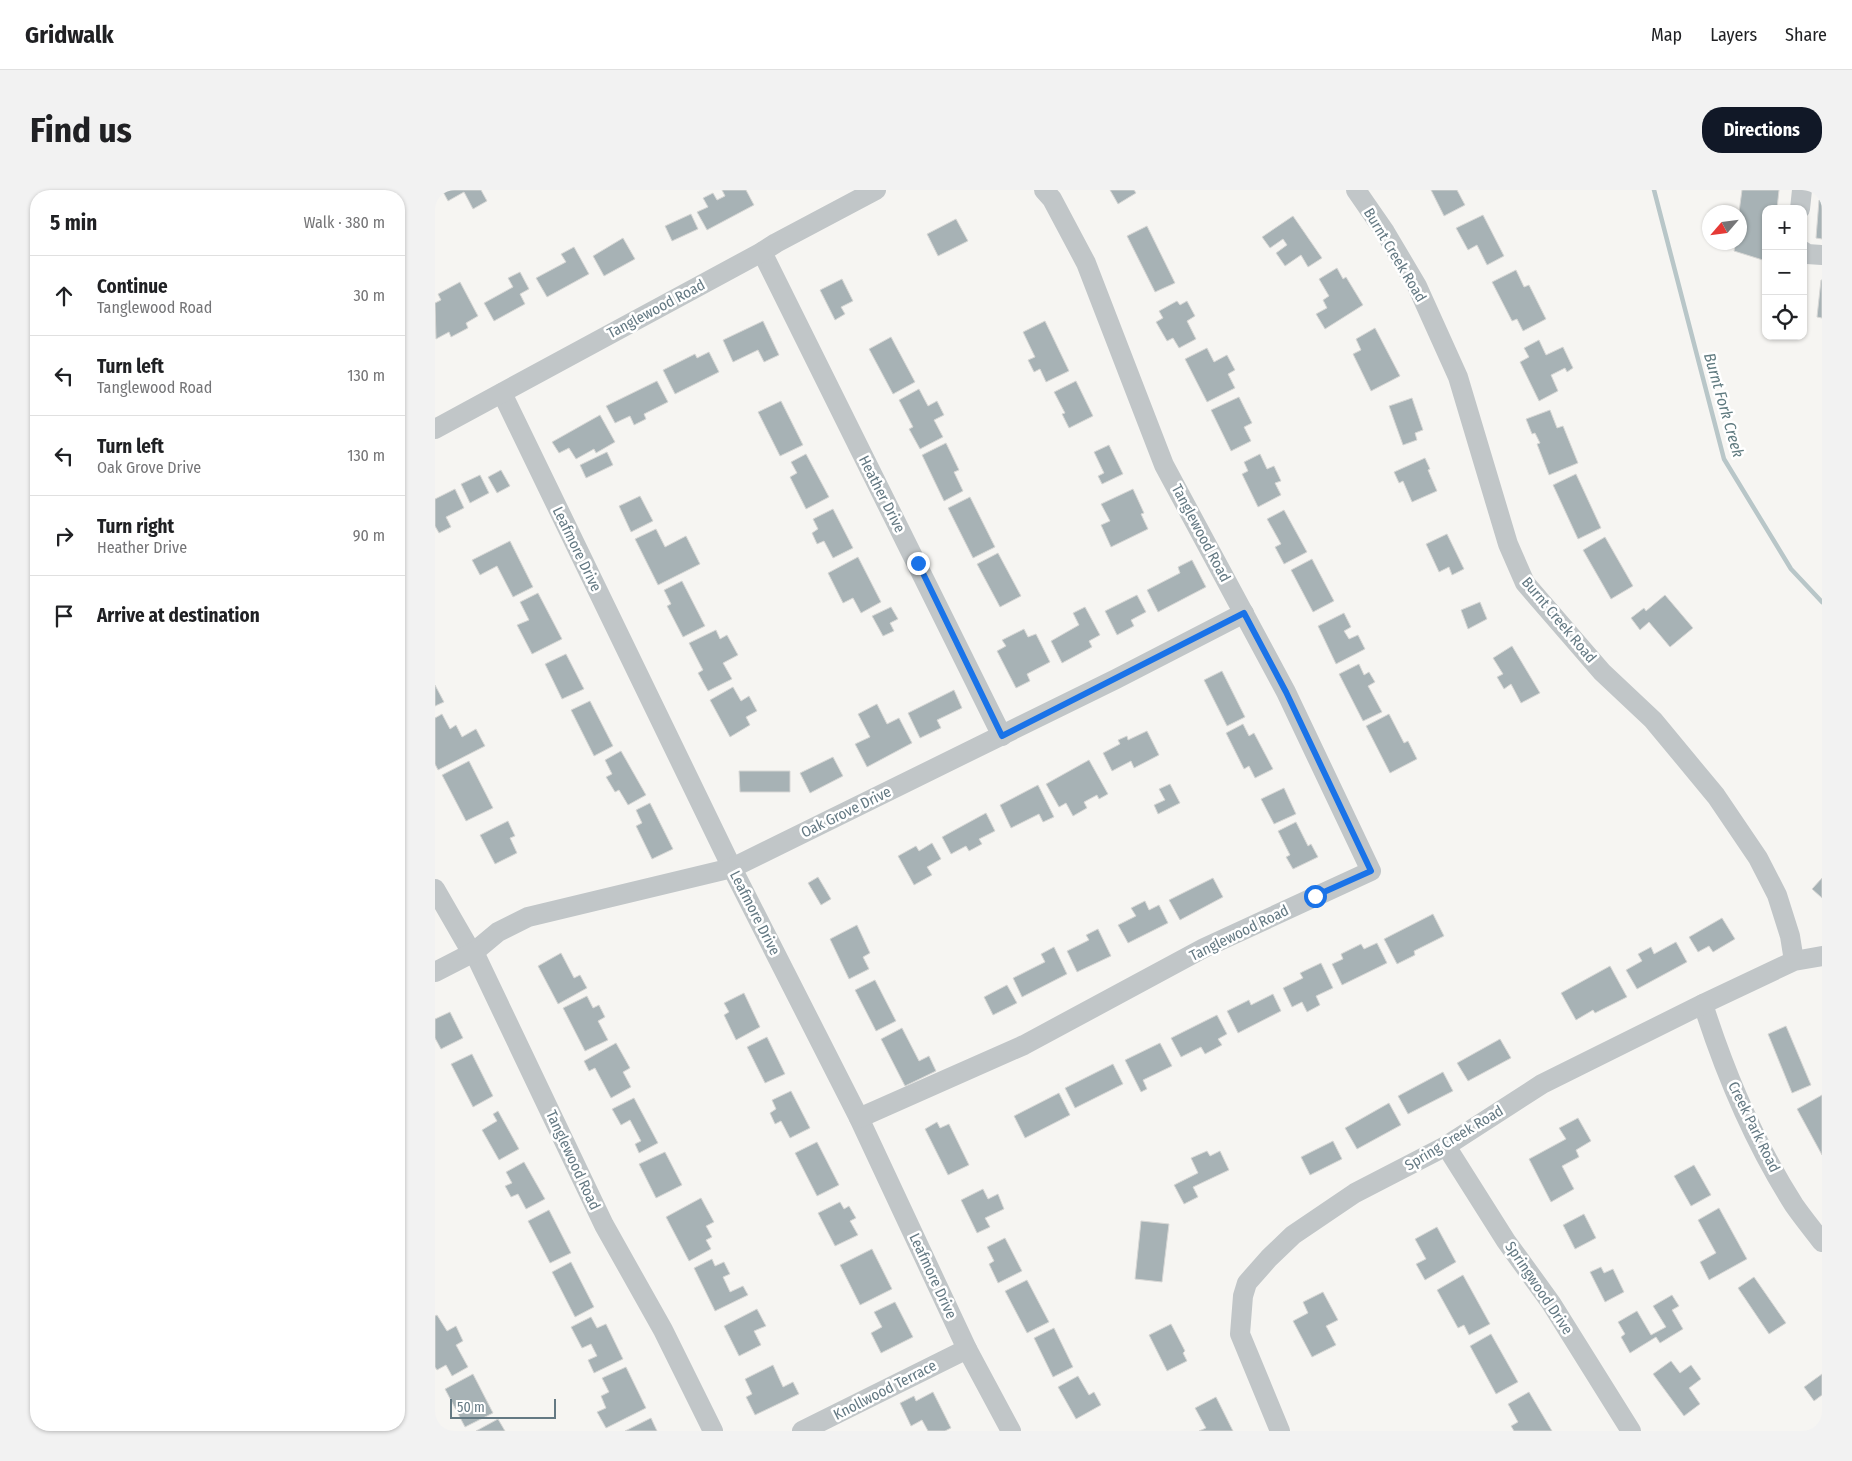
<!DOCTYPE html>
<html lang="en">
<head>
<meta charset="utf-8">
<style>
  body { margin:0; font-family:"Fira Sans Condensed",sans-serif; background:#f2f2f2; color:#202124 }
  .controls { position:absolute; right:15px; top:15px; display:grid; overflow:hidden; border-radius:10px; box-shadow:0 1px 4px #0004 }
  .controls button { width:45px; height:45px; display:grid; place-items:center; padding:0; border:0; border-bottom:1px solid #e0e0e0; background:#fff; color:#202124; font:25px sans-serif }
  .compass { position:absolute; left:1267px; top:15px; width:45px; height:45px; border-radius:50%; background:#fff; box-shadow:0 1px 4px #0004; rotate:242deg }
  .scale { position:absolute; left:15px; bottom:12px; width:106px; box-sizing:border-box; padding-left:5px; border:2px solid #647983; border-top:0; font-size:14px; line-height:18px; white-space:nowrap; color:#647983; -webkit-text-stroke:4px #fff; paint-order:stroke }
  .stop { position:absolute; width:15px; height:15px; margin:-11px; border:4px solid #1a73e8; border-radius:50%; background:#fff }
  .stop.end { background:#1a73e8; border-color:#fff; box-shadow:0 1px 5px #0008 }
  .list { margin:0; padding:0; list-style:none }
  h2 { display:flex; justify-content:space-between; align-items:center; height:65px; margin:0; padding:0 20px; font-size:21px }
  h2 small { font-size:16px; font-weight:400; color:#757577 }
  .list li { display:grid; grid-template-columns:32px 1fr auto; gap:15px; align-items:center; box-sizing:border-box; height:80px; padding:0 20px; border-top:1px solid #e0e0e0 }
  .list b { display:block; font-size:19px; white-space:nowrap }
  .list p { margin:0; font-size:16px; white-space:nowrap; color:#757577 }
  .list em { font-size:16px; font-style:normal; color:#757577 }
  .icon { flex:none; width:28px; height:28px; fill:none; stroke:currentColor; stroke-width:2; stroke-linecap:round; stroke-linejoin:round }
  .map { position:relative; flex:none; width:1387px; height:1241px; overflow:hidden; border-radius:20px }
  header { display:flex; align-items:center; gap:30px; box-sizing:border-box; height:70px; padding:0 25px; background:#fff; border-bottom:1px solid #e0e0e0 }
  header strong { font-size:24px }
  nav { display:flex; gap:28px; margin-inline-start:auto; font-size:18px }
  .intro { display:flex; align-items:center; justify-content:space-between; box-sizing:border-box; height:120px; padding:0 30px }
  h1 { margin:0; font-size:35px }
  .button { padding:12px 22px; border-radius:20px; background:#111827; color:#fff; font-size:18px; font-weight:700 }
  main { display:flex; gap:30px; padding:0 30px }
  aside { flex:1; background:#fff; border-radius:20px; box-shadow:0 1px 4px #0004 }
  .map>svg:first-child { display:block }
</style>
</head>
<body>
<header>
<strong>Gridwalk</strong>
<nav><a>Map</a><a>Layers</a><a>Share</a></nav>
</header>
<div class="intro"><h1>Find us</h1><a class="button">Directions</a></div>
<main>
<aside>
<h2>5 min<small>Walk · 380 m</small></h2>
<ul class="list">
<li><svg class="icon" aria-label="ahead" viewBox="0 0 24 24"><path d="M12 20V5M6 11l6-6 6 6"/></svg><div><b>Continue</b><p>Tanglewood Road</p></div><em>30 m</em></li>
<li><svg class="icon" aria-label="left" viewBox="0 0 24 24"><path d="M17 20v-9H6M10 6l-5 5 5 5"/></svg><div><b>Turn left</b><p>Tanglewood Road</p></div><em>130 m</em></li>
<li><svg class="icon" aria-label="left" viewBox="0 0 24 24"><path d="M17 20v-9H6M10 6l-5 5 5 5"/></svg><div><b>Turn left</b><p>Oak Grove Drive</p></div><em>130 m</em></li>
<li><svg class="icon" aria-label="right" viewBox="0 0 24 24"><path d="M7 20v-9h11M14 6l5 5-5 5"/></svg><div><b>Turn right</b><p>Heather Drive</p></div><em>90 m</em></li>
<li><svg class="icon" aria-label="arrive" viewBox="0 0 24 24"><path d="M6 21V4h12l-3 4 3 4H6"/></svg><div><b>Arrive at destination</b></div></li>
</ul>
</aside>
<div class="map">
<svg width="1387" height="1241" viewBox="0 0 1387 1241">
  <rect width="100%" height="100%" fill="#f6f5f2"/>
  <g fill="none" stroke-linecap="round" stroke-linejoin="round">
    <polyline stroke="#b8c6c8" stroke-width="4.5" points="1219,0 1289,269 1356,379 1387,412"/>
  </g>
  <g fill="#a7b2b5" stroke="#d7d7d5">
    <polygon points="7,0 46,0 52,11 38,19 29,2 13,11"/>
    <polygon points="287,0 311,0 319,15 272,40 262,22 273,17 268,8 278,3 282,10 290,6"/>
    <polygon points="675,0 699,0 701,3 683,14"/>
    <polygon points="996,0 1022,0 1030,15 1009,26"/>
    <polygon points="1307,0 1344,0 1342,19 1331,19 1331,71 1299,61 1301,52 1304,52 1304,22"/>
    <polygon points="1384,10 1387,10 1387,49 1381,48"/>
    <polygon points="256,24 263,39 237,51 230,36"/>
    <polygon points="1048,25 1069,66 1052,75 1042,55 1033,60 1021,38"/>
    <polygon points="858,26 887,68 873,77 866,65 850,76 841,63 852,55 848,49 835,58 827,47"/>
    <polygon points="521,29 533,51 503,66 492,44"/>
    <polygon points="712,36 740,93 720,102 692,46"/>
    <polygon points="188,48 200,69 169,86 158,66"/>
    <polygon points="139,57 154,84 112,107 101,88 131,72 126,64"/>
    <polygon points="902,78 908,89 911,87 928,115 890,139 881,124 892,118 888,110 894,106 884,89"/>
    <polygon points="1081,80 1089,97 1094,95 1111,129 1088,141 1082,129 1077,131 1057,92"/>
    <polygon points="85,82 94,99 85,104 90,114 59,131 49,113 78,97 73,88"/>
    <polygon points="407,89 418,111 406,117 410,124 400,130 385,100"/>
    <polygon points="1386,90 1387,90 1387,128 1382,127"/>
    <polygon points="25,92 43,126 31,133 33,138 16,147 14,142 1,149 0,113 6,110 3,104"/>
    <polygon points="742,111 745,115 752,111 760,126 752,131 761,149 744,158 738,148 732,151 721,132 728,128 724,121"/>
    <polygon points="328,131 344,165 329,172 323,160 298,172 288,150"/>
    <polygon points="610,131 634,181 611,192 605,179 599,182 593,170 600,167 588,142"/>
    <polygon points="940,138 965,186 936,201 918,164 926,160 921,149"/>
    <polygon points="456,147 480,192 458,204 434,159"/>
    <polygon points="1104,150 1111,165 1128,157 1138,178 1132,182 1130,178 1116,185 1123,201 1104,211 1085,172 1094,167 1089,158"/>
    <polygon points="772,158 779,172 792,165 800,180 793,184 800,198 772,212 750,169"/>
    <polygon points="274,162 284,182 240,204 228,180 260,164 262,168"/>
    <polygon points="222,191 233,212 209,224 211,229 199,235 195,226 180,233 171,216"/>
    <polygon points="641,191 658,226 634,238 627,224 630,223 619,202"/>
    <polygon points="484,199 493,216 502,211 509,225 499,230 508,247 485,259 474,239 478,237 464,210"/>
    <polygon points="804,207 817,233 809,237 816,251 796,261 776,220"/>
    <polygon points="977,208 988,240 980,243 982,250 968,255 954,216"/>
    <polygon points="346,211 368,255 345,266 323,222"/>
    <polygon points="1115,220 1122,238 1128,236 1143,273 1114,285 1102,254 1105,253 1100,243 1097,244 1091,229"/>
    <polygon points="165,225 180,252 161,263 159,259 141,269 134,258 124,263 117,252"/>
    <polygon points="511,253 524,280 519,282 528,301 509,311 487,265"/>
    <polygon points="674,255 688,284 667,294 663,286 669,283 659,262"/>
    <polygon points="172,262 178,275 151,288 145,275"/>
    <polygon points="371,264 394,307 371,319 355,287 362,283 356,272"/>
    <polygon points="825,264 832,279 839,276 846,291 840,293 846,305 823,317 807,284 813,281 809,272"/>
    <polygon points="990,268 995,279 993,280 1002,301 977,312 968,291 964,293 959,282"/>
    <polygon points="66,280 75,296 62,303 53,287"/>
    <polygon points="1141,284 1166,338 1143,349 1118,295"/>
    <polygon points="45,285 54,303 35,313 26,294"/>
    <polygon points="20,299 29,318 11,327 16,337 4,343 0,336 0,309"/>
    <polygon points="698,299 709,323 706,324 713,339 676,357 666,335 675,331 666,314"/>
    <polygon points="205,306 218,331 196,342 184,316"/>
    <polygon points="535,307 560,357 538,368 513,318"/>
    <polygon points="398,319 418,358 398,368 389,351 382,354 377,343 383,339 378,329"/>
    <polygon points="849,320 872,362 849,374 840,357 846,354 832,329"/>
    <polygon points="221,339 230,357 251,346 265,374 223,395 200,349"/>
    <polygon points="1012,344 1029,379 1017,385 1014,377 1004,382 991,354"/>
    <polygon points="1170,347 1198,396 1176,409 1148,360"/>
    <polygon points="75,351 98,397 78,407 62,376 45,385 37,370"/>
    <polygon points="563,363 586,406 565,417 542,374"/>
    <polygon points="423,367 446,412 426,423 418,408 408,413 393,383"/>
    <polygon points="877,369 899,411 878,422 856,380"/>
    <polygon points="757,370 771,397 723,422 712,400 745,383 743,377"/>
    <polygon points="247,391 270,436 248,447 232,416 236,414 229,400"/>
    <polygon points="103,403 127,449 97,464 82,435 94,430 85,412"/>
    <polygon points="702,405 711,422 696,430 699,436 682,445 670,421"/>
    <polygon points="1230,405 1258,438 1235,457 1214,432 1205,440 1196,428 1209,418 1211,421"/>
    <polygon points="1045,412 1052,429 1033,439 1026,420"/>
    <polygon points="456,417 463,429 455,433 459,441 448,446 437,426"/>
    <polygon points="650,417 665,445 654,451 657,457 627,473 616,451 644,435 638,423"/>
    <polygon points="909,423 916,437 909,441 914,449 923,445 930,459 901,474 883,436"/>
    <polygon points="589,439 593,447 601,444 615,472 592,484 595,491 581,498 562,461 571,456 567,450"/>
    <polygon points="281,440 285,449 292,445 303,465 288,473 297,489 273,501 263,483 268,480 254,453"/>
    <polygon points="1077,456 1105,503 1086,513 1076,494 1069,499 1062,487 1068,484 1058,468"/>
    <polygon points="131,464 149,499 127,509 110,474"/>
    <polygon points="924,474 929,485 934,482 940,492 933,496 947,522 928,531 904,484"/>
    <polygon points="787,481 810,527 792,536 769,490"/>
    <polygon points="0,495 9,512 0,516"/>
    <polygon points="298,497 306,511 314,506 322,521 311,527 315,535 295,547 275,510"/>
    <polygon points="519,500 527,518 502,530 506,538 485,548 473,523"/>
    <polygon points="155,511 178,556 159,566 136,520"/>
    <polygon points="442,514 452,534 464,528 477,553 432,577 420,554 435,547 423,524"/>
    <polygon points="7,524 15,539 21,535 27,547 41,539 50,556 3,580 0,574 0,528"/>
    <polygon points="954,524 969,553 973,551 982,569 955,583 931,536"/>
    <polygon points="808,534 814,546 819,543 838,579 820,588 814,576 809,579 791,543"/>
    <polygon points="712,541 724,565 699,578 696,571 677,581 668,563 685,554 683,550 692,546 693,550"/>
    <polygon points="186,561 211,605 193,615 184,600 180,602 171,587 177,584 170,570"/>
    <polygon points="398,567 408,586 375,603 365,583"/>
    <polygon points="654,570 673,604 664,609 662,605 649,612 652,618 638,626 631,613 624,617 611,594"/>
    <polygon points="34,571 58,618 31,631 7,585"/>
    <polygon points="304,581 355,581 355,602 305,602"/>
    <polygon points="735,594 745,613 723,624 719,615 730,610 724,599"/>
    <polygon points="603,595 619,627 608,632 604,624 576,638 565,615"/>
    <polygon points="849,598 861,624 839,634 826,609"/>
    <polygon points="215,613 238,659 217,669 201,636 207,633 201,620"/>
    <polygon points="551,623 560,641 544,649 547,654 534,661 531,656 516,664 507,647"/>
    <polygon points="73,631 80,646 75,648 82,663 60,674 45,645"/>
    <polygon points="861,632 873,656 876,654 883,667 858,679 851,667 855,665 843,641"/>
    <polygon points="497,653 506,669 492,677 497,685 479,695 463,666 481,656 484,661"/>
    <polygon points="383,687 396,709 386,715 373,693"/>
    <polygon points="778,688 788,707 745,730 734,710"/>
    <polygon points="1387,688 1387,708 1377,699"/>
    <polygon points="710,711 714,720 724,715 733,733 693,753 683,735 701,726 696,718"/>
    <polygon points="998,724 1009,746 979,761 980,765 962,774 949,749"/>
    <polygon points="1287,728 1300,749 1278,762 1274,756 1263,762 1254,747"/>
    <polygon points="422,735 435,763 428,767 434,779 414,789 395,749"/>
    <polygon points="663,739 676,766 642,782 632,761 654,750 651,745"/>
    <polygon points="1241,752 1252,772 1202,799 1191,780 1207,771 1203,764 1216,757 1219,764"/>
    <polygon points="942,753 952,773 907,795 897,774 908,769 906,764 926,754 929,759"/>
    <polygon points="619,757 632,784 587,807 578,788 610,772 606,764"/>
    <polygon points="126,763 139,788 145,785 152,798 123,814 103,776"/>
    <polygon points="886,773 898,798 881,806 885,815 872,822 867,812 857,817 848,798 868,788 865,783"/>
    <polygon points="1175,776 1192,807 1160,823 1158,820 1141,830 1126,803"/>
    <polygon points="440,790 461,831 441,841 420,800"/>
    <polygon points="572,795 582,813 558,825 549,807"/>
    <polygon points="309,803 325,837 301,850 289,825 294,822 289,813"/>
    <polygon points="838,804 846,821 803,843 792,821 814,810 816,815"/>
    <polygon points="152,806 158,818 164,815 170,827 163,831 173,850 150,861 128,818"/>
    <polygon points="15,822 28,848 6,859 0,848 0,829"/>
    <polygon points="782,825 792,844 783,849 787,855 770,864 766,857 746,867 736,848"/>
    <polygon points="1351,836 1376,895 1357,903 1333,844"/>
    <polygon points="467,838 484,871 494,866 501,881 470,896 446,849"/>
    <polygon points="332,847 350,884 330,893 312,857"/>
    <polygon points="1065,849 1076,868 1033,891 1022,873"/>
    <polygon points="181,853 195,878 188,882 196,897 176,908 160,878 154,881 149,871"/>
    <polygon points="725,853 737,876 708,890 712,899 706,902 690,870"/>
    <polygon points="37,864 58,906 38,917 16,874"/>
    <polygon points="678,874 688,894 640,918 630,898"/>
    <polygon points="1008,882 1018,901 973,924 963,906"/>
    <polygon points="356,901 375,938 355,948 346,931 340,934 335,923 341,919 337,910"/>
    <polygon points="624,903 635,925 590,948 579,926"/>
    <polygon points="1387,905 1387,965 1362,919"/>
    <polygon points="199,908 223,953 204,963 200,954 206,951 195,930 186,935 177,919"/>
    <polygon points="954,913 966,935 922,959 910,938"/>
    <polygon points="63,921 84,959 64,970 47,940 62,931 58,924"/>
    <polygon points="1143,928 1156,951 1141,960 1144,967 1127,976 1139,999 1116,1012 1094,969 1131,949 1124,938"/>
    <polygon points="502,932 505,938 514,934 534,975 513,985 490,939"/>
    <polygon points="898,951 907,969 875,985 866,967"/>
    <polygon points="382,952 404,995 382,1006 360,963"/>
    <polygon points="772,961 775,966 785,961 794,980 758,997 763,1007 749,1014 739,995 763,983 756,968"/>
    <polygon points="230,962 247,995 221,1008 204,974"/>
    <polygon points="89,972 110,1009 91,1019 83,1004 76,1007 70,996 77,993 71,982"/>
    <polygon points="1259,975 1276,1005 1256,1016 1239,986"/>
    <polygon points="548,999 553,1009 563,1004 569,1019 550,1028 555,1037 542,1043 526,1010"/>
    <polygon points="266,1008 279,1032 271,1036 277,1047 271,1050 276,1059 254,1071 231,1027"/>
    <polygon points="405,1012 409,1019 414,1016 421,1028 415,1031 423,1045 400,1056 383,1023"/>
    <polygon points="1284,1018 1312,1069 1274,1090 1265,1072 1281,1063 1263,1030"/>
    <polygon points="114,1020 136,1063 115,1073 93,1031"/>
    <polygon points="1149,1024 1161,1048 1140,1059 1128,1035"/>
    <polygon points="706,1031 734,1034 727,1092 700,1089"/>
    <polygon points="1002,1037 1021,1072 990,1090 981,1074 991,1069 980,1049"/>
    <polygon points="570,1048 587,1081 563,1093 554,1074 559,1071 552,1057"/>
    <polygon points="437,1059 457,1099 425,1115 405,1075"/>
    <polygon points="277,1069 280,1076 289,1072 295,1084 288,1087 295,1102 308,1096 313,1105 280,1121 259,1078"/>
    <polygon points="136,1072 159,1117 140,1127 117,1082"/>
    <polygon points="1166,1077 1169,1083 1178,1079 1189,1102 1170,1112 1155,1082"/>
    <polygon points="1028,1085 1055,1134 1034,1145 1029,1135 1023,1138 1002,1100"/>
    <polygon points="1319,1087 1351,1133 1334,1144 1303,1098"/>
    <polygon points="592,1090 614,1132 592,1143 570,1101"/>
    <polygon points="888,1102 903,1130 891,1136 901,1155 877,1167 858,1131 873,1123 868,1112"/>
    <polygon points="1237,1105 1244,1116 1237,1120 1248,1139 1225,1153 1221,1147 1195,1163 1186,1147 1190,1144 1183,1132 1202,1121 1216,1145 1231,1137 1218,1116"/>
    <polygon points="460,1112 478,1147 446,1163 436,1143 447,1137 439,1122"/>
    <polygon points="322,1119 331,1136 319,1141 326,1155 304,1166 289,1136"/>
    <polygon points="2,1125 12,1141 21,1136 28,1151 21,1155 33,1177 17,1186 11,1175 2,1180 0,1177 0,1126"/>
    <polygon points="156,1127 162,1138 171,1134 188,1169 159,1183 153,1170 162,1166 156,1154 147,1158 136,1137"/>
    <polygon points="736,1134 750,1161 748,1163 752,1171 732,1181 714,1145"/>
    <polygon points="619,1138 638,1177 618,1187 599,1148"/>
    <polygon points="1056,1144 1083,1192 1061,1204 1035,1156"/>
    <polygon points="1236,1171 1245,1183 1256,1175 1266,1189 1254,1198 1265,1214 1249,1226 1218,1184"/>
    <polygon points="338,1175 348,1197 358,1192 364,1204 320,1225 311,1207 317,1204 310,1189"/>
    <polygon points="191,1177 211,1218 171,1238 162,1222 171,1218 166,1206 174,1202 167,1188"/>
    <polygon points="38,1184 58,1223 30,1237 10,1199"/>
    <polygon points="1387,1184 1387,1205 1379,1211 1369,1197"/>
    <polygon points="643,1186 654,1205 659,1202 666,1215 641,1229 623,1197"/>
    <polygon points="498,1202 516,1238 510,1241 493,1241 487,1230 476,1236 465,1213 479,1206 481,1211"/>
    <polygon points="1094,1202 1117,1241 1079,1241 1076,1236 1083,1232 1073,1214"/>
    <polygon points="781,1207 798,1241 764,1241 771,1238 760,1218"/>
    <polygon points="216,1228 222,1241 190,1241"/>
    <polygon points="63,1229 70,1241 41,1241"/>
  </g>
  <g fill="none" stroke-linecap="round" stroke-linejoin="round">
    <g stroke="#c1c6c8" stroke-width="20">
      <polyline points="921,0 950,42 982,96 1023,187 1073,354 1090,393 1167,482 1218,530 1281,606 1323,668 1342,705 1355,746 1359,771"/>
      <polyline points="1365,19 1367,0"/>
      <polyline points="1368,61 1372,64 1387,65"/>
      <path d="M327,62C406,224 488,384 567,546"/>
      <polyline points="67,203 297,678 424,928 532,1159 576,1241"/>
      <polyline points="0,239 327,62 341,53 441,0"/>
      <polyline points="0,699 34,758 39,762 169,1035 228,1140 278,1241"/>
      <polyline points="0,782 39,762 63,742 93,727 297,678 681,489 809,423"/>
      <path d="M1268,814C1290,883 1320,954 1359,1015C1368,1028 1378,1040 1387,1052"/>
      <polyline points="424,928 589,855 769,758 936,681 851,502 729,275 651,73 617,9 609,0"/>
      <polyline points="1011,956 1071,1051 1116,1113 1196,1241"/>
      <polyline points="367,1241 532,1159"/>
      <polyline points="845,1241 805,1144 808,1106 812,1093 834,1068 858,1045 920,1003 1011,956 1107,894 1268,814 1359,771 1387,766"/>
    </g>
  </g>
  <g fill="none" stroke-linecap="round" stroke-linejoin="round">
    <polyline stroke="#1a73e8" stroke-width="6" points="483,373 567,546 809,423 851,502 936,681 880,706"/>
  </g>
  <g text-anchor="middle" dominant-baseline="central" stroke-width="5" stroke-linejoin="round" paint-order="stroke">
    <g font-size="15" fill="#647983" stroke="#fff">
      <text transform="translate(960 65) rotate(59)">Burnt Creek Road</text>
      <text transform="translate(221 119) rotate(-28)">Tanglewood Road</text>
      <text transform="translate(447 304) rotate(63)">Heather Drive</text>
      <text transform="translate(766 343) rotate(62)">Tanglewood Road</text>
      <text transform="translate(142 359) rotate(64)">Leafmore Drive</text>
      <text transform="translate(1124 430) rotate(50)">Burnt Creek Road</text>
      <text transform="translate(411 622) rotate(-26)">Oak Grove Drive</text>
      <text transform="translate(320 723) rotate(63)">Leafmore Drive</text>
      <text transform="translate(804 743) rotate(-26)">Tanglewood Road</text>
      <text transform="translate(1319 937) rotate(64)">Creek Park Road</text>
      <text transform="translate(1019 948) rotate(-31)">Spring Creek Road</text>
      <text transform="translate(138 970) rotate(65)">Tanglewood Road</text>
      <text transform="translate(498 1086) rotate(65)">Leafmore Drive</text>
      <text transform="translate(1104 1098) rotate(56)">Springwood Drive</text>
      <text transform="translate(450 1200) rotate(-27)">Knollwood Terrace</text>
    </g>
    <g font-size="16" font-style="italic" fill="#607b80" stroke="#fff">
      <text transform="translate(1289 215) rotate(74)">Burnt Fork Creek</text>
    </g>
  </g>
</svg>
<div class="controls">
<button>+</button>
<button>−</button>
<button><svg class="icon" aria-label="locate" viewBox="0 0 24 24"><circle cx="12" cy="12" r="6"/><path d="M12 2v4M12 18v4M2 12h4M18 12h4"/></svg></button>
</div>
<svg class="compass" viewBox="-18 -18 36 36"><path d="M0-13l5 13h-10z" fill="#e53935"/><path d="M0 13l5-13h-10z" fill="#757577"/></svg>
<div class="scale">50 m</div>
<div class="stop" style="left:880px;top:706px"></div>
<div class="stop end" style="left:483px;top:373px"></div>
</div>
</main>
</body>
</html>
